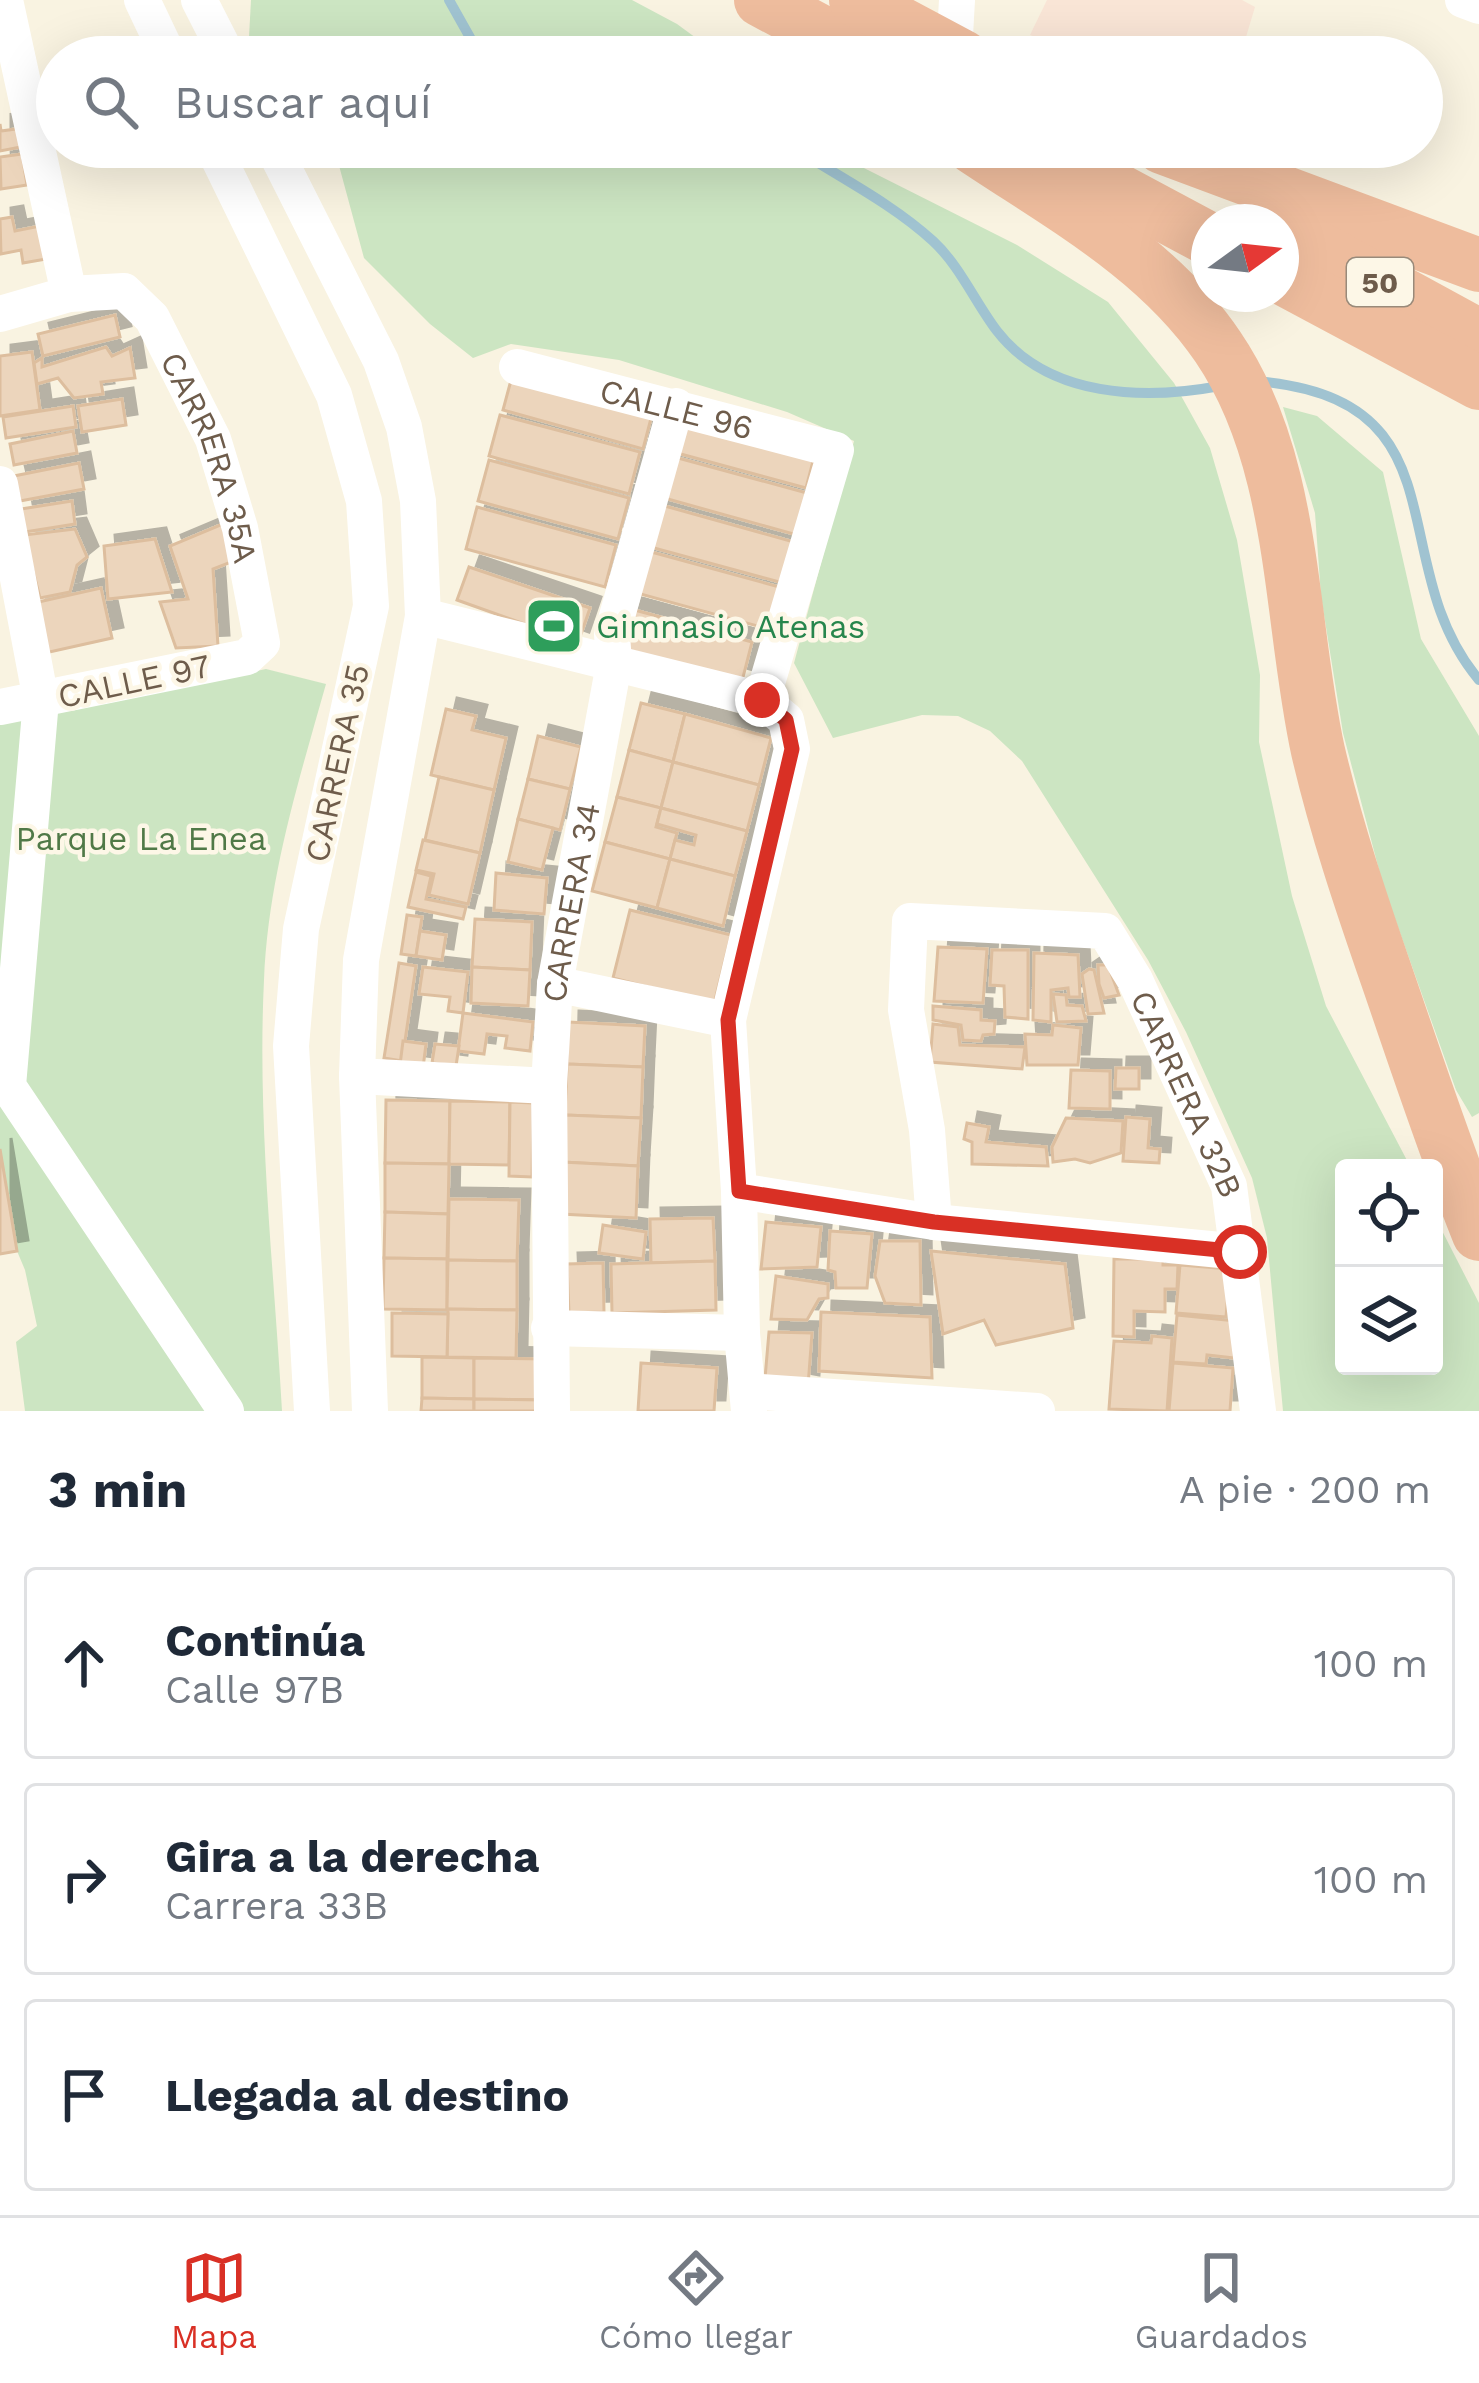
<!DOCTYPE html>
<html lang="es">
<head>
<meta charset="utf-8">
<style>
  body { margin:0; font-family:"Work Sans",sans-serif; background:#f2f2f3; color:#1f2937 }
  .controls { position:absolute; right:36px; bottom:36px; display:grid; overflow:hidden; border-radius:12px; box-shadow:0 12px 48px #0002 }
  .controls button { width:108px; height:108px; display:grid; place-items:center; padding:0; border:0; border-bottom:3px solid #e0e1e3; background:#fff; color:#1f2937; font:60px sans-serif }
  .compass { position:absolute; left:1191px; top:204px; width:108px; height:108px; border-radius:50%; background:#fff; box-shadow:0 12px 48px #0002; rotate:75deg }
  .stop { position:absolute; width:36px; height:36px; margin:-27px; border:9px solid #d93025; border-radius:50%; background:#fff }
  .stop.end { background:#d93025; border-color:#fff; box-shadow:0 3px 12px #0008 }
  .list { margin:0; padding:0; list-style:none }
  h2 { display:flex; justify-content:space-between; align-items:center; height:156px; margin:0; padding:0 48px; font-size:51px }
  h2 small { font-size:39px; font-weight:400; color:#747a83 }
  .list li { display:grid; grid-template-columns:78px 1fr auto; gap:36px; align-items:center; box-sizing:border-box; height:192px; margin:0 24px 24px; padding:0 24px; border:3px solid #e0e1e3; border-radius:12px }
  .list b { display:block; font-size:45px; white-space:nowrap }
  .list p { margin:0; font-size:39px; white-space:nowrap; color:#747a83 }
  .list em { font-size:39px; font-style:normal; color:#747a83 }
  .icon { flex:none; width:66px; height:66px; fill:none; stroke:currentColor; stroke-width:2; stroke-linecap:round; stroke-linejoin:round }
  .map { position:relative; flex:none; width:1479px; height:1411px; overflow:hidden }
  .search { position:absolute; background:#fff; box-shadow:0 12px 48px #0002; left:36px; right:36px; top:36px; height:132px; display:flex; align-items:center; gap:30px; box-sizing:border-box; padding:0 42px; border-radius:66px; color:#747a83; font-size:45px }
  .sheet { height:804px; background:#fff }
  nav { display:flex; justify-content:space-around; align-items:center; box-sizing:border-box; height:168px; border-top:3px solid #e0e1e3; background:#fff; font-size:33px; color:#747a83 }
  nav a { display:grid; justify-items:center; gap:6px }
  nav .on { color:#d93025 }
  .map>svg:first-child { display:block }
</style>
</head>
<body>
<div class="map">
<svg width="1479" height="1411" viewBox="0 0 1479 1411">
  <defs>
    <filter id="shadow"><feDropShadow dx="11" dy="-11" stdDeviation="0" flood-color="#0004"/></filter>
  </defs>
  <rect width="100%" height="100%" fill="#f9f3e1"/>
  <polygon fill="#f9e5d6" points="1047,0 1242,0 1255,7 1240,57 1092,57 1030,35"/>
  <g fill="#cce5c2">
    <polygon points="251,0 632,0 677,24 722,57 264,57 249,37"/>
    <polygon points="334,147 836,147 856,164 1017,245 1108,302 1174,383 1210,448 1237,540 1260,675 1259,742 1292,896 1326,1006 1411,1168 1344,1168 1344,1366 1434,1366 1434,1215 1479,1303 1479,1411 1283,1411 1267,1238 1252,1178 1186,1032 1148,960 1022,761 990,731 958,716 922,715 833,738 794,663 854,441 787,412 619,360 511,344 473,358 430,324 364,258"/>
    <polygon points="1283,407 1317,416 1383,472 1421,639 1479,736 1479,1113 1472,1117 1456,1090 1383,885 1343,733 1321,596 1315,513"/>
    <path d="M266,669L326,684C299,780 268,878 264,980C257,1123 274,1268 282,1411H25L16,1342L37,1326L25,1270L17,1251L0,1149V722Z"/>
  </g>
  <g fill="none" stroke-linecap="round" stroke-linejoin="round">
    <g stroke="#a0c3d1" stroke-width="10">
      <polyline points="449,0 481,57"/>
      <path d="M777,147L802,153C845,180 895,206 933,241C960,266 975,302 997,331C1049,398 1145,400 1220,386"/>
      <path d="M1256,381C1469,399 1380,562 1479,680"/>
    </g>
  </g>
  <g fill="#ecd5bc" stroke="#ddbe9e" stroke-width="3" filter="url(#shadow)">
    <polygon points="0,124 1,131 23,128 26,146 0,151"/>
    <polygon points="22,154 27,185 1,189 0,157"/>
    <polygon points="12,217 15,231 40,226 46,259 23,263 21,250 1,254 0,219"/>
    <polygon points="115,315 120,337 43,356 38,334"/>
    <polygon points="106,347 112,356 130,348 135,378 101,382 103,394 74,398 58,378 37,384 34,363 42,358 42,367"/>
    <polygon points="32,352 40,410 0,416 0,356"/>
    <polygon points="514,369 654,407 643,449 503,410"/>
    <polygon points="122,399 126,425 82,432 78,406"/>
    <polygon points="73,406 76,427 6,438 3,417"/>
    <polygon points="677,409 817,446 806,488 666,450"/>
    <polygon points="500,415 640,452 629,494 489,456"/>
    <polygon points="73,431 77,453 14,465 10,444"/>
    <polygon points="667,455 807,493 797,535 657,496"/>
    <polygon points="489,460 629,498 618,539 478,501"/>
    <polygon points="79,463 84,489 20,501 14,476"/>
    <polygon points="72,501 75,524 25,532 21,509"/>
    <polygon points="654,503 794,542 783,583 643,545"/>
    <polygon points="477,507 616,545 605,587 466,549"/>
    <polygon points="225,523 239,559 213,569 218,646 176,648 160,602 188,599 170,546"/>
    <polygon points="75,529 87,557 77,565 70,592 40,598 24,535"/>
    <polygon points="155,539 172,592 108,599 104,546"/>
    <polygon points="644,550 783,588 772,630 633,592"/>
    <polygon points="469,567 590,608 578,643 457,600"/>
    <polygon points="101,588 112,638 45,653 34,603"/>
    <polygon points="631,609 752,642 742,681 620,648"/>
    <polygon points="641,703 685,714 673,762 629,750"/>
    <polygon points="446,709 476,716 472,730 506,738 494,790 431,775"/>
    <polygon points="685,714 771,738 759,785 673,762"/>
    <polygon points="538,736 581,747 570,789 528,779"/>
    <polygon points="629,750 673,762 661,808 617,797"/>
    <polygon points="673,762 759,785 747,831 661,808"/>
    <polygon points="439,777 494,790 480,853 425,840"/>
    <polygon points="528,779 570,789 560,830 518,819"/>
    <polygon points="617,797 661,808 656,827 677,833 670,859 605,842"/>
    <polygon points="661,808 747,831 735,876 670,859 675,840 694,845 696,835 657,824"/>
    <polygon points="518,819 553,828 542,870 508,862"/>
    <polygon points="423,840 480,853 468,904 429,895 434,874 416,870"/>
    <polygon points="605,842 670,859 657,908 592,891"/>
    <polygon points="670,859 735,876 723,926 657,908"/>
    <polygon points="416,872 431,876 426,899 466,907 463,919 408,907"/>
    <polygon points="496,873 547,878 544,914 494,910"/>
    <polygon points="630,910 731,935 714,1004 613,978"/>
    <polygon points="407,915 422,917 416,956 401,954"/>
    <polygon points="475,919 532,922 530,970 472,967"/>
    <polygon points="420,931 446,935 442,960 416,956"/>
    <polygon points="938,947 987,949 983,1003 934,1001"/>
    <polygon points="992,950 1028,950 1028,1019 1005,1017 1004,986 990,985"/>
    <polygon points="1034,953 1078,955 1080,997 1069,997 1068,988 1051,990 1051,1022 1033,1020"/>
    <polygon points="399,963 416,966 402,1061 384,1058"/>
    <polygon points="1098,965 1108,965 1119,995 1104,998 1099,984"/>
    <polygon points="423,967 468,972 463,1013 448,1011 450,997 419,994"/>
    <polygon points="472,967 530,970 528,1006 471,1003"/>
    <polygon points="1089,969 1094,970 1104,1013 1088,1014 1082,974"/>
    <polygon points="1053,994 1066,995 1067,1005 1082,1006 1086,1021 1057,1022"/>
    <polygon points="933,1006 981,1010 981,1020 995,1021 994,1034 983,1035 981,1041 963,1040 961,1025 933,1020"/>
    <polygon points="463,1013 533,1022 530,1051 505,1048 507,1036 487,1034 484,1054 458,1051"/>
    <polygon points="568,1022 645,1026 643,1067 567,1064"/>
    <polygon points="933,1024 958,1027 960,1045 1025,1047 1022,1069 930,1062"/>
    <polygon points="1053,1025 1081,1028 1078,1065 1027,1065 1025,1034 1052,1035"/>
    <polygon points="403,1041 426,1044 423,1068 400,1065"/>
    <polygon points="435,1044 459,1046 456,1066 432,1063"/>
    <polygon points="567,1064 643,1067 641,1118 565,1115"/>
    <polygon points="1116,1068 1139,1068 1139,1089 1115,1089"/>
    <polygon points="1071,1070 1110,1071 1110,1109 1069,1108"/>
    <polygon points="386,1100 450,1101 449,1164 385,1163"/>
    <polygon points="450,1101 510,1102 509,1165 449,1164"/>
    <polygon points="510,1102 533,1103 532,1177 509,1176"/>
    <polygon points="565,1115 641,1118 638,1166 562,1162"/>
    <polygon points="1126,1117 1150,1119 1148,1148 1160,1149 1159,1163 1123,1161"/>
    <polygon points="1066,1118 1123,1121 1121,1153 1090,1163 1075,1159 1053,1162 1052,1147"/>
    <polygon points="967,1123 989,1127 986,1142 1046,1147 1048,1166 972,1164 972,1142 964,1139"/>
    <polygon points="0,1149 17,1251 0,1254"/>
    <polygon points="562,1162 638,1166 636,1218 561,1214"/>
    <polygon points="385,1163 449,1164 448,1214 385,1212"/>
    <polygon points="449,1199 519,1200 517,1261 448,1260"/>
    <polygon points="385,1212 448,1214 447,1259 384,1258"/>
    <polygon points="713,1218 715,1261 651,1263 650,1219"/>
    <polygon points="766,1222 821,1227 817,1267 761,1269"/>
    <polygon points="603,1225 646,1232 643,1259 599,1253"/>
    <polygon points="830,1231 872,1234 867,1288 836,1288 835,1272 828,1270"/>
    <polygon points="880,1241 920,1241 921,1305 885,1303 875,1276"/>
    <polygon points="931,1251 1065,1264 1073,1328 996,1345 984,1320 943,1334"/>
    <polygon points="384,1258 447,1259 447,1310 383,1309"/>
    <polygon points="1114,1259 1163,1259 1163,1265 1178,1265 1177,1289 1165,1289 1165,1312 1134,1311 1134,1337 1113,1336"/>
    <polygon points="448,1260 517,1261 517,1310 447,1309"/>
    <polygon points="715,1261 716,1310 612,1313 611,1264"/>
    <polygon points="603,1263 604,1312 569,1313 567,1264"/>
    <polygon points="1180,1265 1230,1269 1226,1317 1176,1313"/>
    <polygon points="776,1276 828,1284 828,1298 819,1299 807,1320 771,1319"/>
    <polygon points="448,1309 517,1310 516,1358 447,1357"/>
    <polygon points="821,1312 930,1317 932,1378 819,1371"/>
    <polygon points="392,1313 448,1314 447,1357 392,1356"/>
    <polygon points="1177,1315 1236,1321 1234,1358 1207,1355 1206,1364 1173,1362"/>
    <polygon points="769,1332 812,1333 808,1386 765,1378"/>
    <polygon points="1152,1336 1172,1338 1167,1411 1109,1409 1114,1341 1151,1343"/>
    <polygon points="422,1357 474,1358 474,1399 422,1398"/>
    <polygon points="474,1358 545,1359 544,1400 474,1399"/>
    <polygon points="641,1363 717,1368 714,1411 638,1411"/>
    <polygon points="1173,1363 1233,1368 1230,1411 1169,1411"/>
    <polygon points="422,1398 474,1399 474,1411 421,1411"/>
    <polygon points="474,1399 544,1400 544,1411 474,1411"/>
  </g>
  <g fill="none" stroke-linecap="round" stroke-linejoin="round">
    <g stroke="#fff" stroke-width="36">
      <polyline points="5,0 69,294"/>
      <polyline points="142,0 169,57"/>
      <polyline points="199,0 228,57"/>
      <polyline points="1463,0 1479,6"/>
      <polyline points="954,53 957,0"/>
      <polyline points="213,147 334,395 364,501 371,606 301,929 291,1046 312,1411"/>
      <polyline points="273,147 381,361 404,427 418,501 423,616 361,960 357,1076 370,1411"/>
      <path id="s1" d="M0,314L69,294L124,291L152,318L213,439L240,528L262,643L247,657L0,707"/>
      <path id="s2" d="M517,367L836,450L762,700L786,720L792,749L728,1020L739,1191L742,1333L749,1411"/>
      <polyline points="0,484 41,700 8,1086 226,1411"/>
      <polyline points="423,616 762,700"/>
      <polyline points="555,984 728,1020"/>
      <polyline points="357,1076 549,1086"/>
      <polyline points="739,1191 934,1222 1241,1252"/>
      <path id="s3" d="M934,1222L927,1130L906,1010L910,921L1105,931L1135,980L1229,1186L1258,1411"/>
      <polyline points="549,1328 742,1333"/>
      <polyline points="748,1391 1037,1411"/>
      <path id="s4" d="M552,1411L549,1086L555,984L614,664L612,634L676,406"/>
    </g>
    <g stroke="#eebc9d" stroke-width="54">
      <polyline points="761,0 868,57"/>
      <polyline points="856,0 963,57"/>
      <path d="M973,147C1061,206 1158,258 1218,347C1297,463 1289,619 1318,751C1336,828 1361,902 1387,977C1417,1064 1445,1150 1479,1234"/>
      <polyline points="1037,147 1209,239"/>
      <polyline points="1162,147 1479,265"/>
      <polyline points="1281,228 1479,336"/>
      <polyline points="1281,277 1479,383"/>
    </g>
  </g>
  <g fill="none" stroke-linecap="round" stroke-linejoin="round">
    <polyline stroke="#d93025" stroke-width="15" points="762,700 786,720 792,749 728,1020 739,1191 934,1222 1240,1252"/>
  </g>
  <defs>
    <g id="stadium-square" transform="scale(3)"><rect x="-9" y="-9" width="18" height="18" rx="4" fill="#2e9e5b" stroke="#fdf7e7"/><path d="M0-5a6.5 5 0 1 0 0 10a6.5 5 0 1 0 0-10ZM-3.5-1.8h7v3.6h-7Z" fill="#fff"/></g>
  </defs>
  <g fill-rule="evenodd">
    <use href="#stadium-square" x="554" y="626"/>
  </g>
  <g text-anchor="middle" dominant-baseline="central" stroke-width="9" stroke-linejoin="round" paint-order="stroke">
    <rect fill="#fdf7e7" stroke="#998a7a" stroke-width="3" x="1347" y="258" width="66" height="48" rx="9"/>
    <g font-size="30" font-weight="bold" fill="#6e5c4b">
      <text x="1380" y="282">50</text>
    </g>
    <g font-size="33" fill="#6e5c4b" stroke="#fdf7e7">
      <text stroke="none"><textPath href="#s2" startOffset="165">CALLE 96</textPath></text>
      <text stroke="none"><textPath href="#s1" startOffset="318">CARRERA 35A</textPath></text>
      <text transform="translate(134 681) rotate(-12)">CALLE 97</text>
      <text transform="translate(337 763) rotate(-78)">CARRERA 35</text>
      <text stroke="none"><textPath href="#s4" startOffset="510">CARRERA 34</textPath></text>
      <text stroke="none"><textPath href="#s3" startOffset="681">CARRERA 32B</textPath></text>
    </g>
    <g font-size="33" fill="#27864d" stroke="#fdf7e7" text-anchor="start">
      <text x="596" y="626">Gimnasio Atenas</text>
    </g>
    <g font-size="33" fill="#507947" stroke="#fdf7e7">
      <text x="141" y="838">Parque La Enea</text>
    </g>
  </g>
</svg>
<div class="controls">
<button><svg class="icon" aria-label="locate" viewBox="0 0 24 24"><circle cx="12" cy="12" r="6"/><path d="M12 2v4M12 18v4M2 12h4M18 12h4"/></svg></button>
<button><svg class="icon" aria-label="layers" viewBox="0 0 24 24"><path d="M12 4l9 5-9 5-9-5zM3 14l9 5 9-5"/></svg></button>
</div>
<svg class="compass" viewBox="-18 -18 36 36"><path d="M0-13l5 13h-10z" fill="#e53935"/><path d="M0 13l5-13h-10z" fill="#747a83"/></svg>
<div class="stop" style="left:1240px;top:1252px"></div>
<div class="stop end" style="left:762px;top:700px"></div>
<div class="search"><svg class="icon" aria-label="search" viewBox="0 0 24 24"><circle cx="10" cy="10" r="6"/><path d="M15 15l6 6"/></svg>Buscar aquí</div>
</div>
<section class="sheet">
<h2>3 min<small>A pie · 200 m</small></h2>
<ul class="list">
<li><svg class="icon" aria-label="ahead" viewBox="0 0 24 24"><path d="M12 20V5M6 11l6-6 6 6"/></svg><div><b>Continúa</b><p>Calle 97B</p></div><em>100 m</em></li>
<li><svg class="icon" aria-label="right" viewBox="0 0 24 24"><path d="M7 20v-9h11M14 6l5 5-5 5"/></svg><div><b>Gira a la derecha</b><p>Carrera 33B</p></div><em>100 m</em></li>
<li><svg class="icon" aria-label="arrive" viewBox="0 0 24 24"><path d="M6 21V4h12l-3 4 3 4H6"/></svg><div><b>Llegada al destino</b></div></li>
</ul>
</section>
<nav>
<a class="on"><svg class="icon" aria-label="map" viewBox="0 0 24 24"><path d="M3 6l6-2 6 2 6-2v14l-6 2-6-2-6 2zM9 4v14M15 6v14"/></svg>Mapa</a>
<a><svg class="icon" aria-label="directions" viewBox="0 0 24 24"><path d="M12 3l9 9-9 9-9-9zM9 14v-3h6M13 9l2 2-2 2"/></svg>Cómo llegar</a>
<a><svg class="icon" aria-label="saved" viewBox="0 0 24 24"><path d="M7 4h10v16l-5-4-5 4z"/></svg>Guardados</a>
</nav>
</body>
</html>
